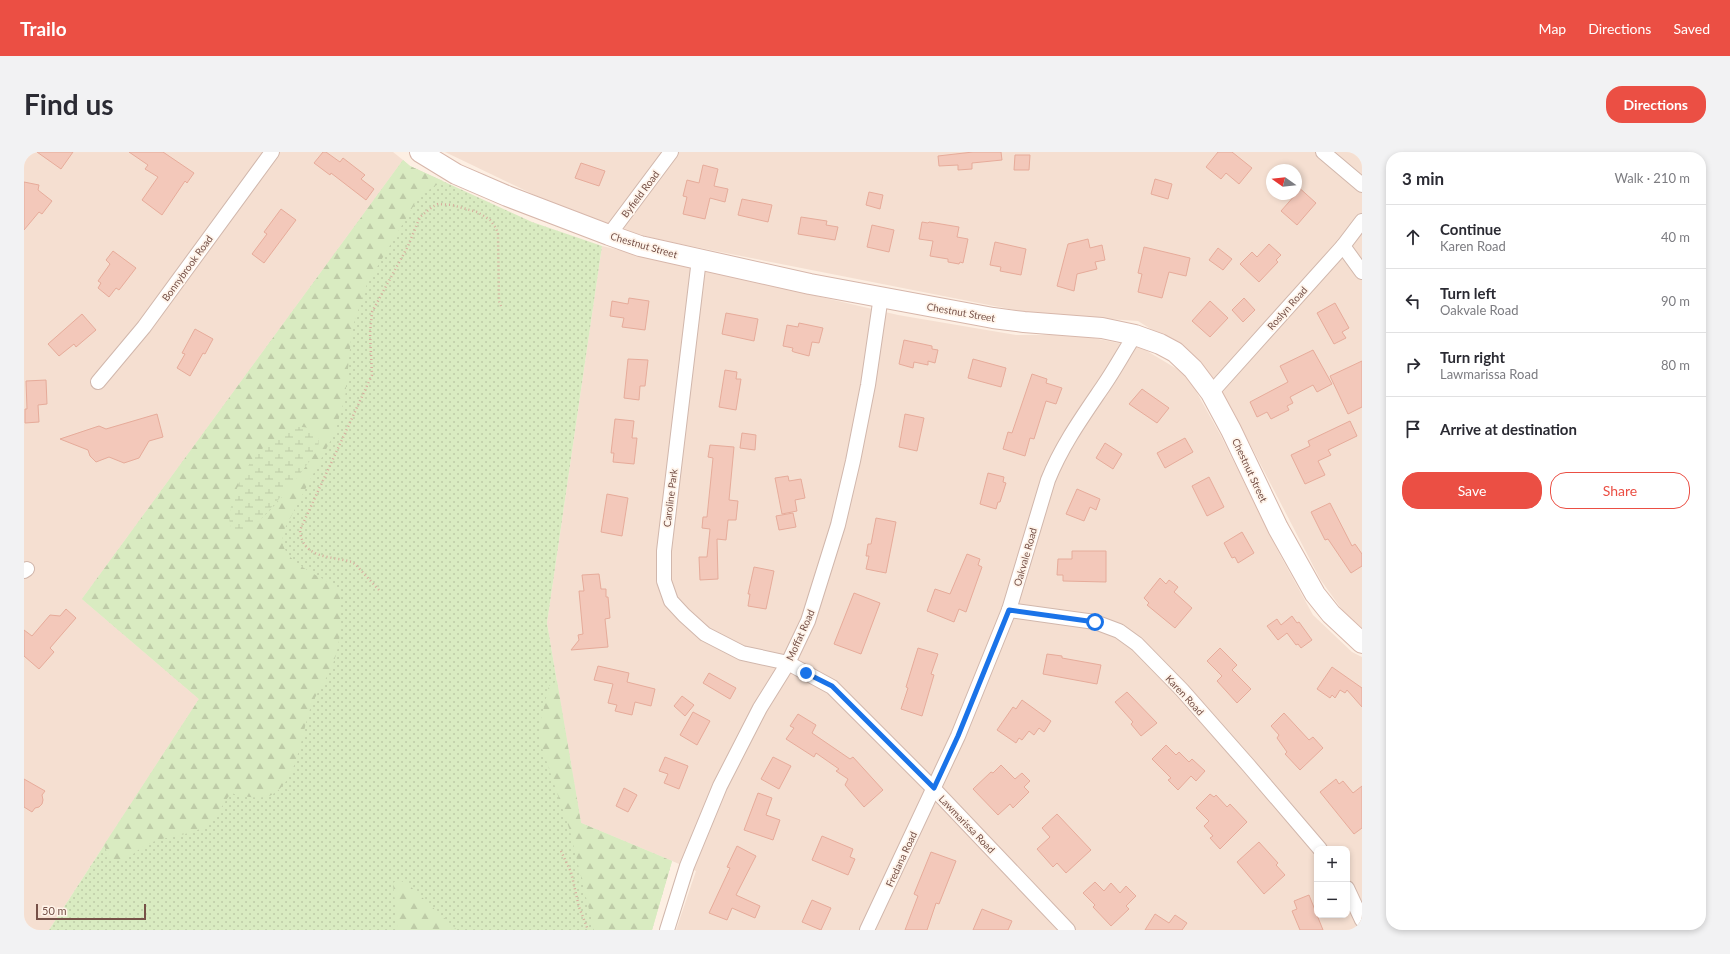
<!DOCTYPE html>
<html lang="en">
<head>
<meta charset="utf-8">
<style>
  body { margin:0; font-family:Lato,sans-serif; background:#f2f2f3; color:#2b2b33 }
  .controls { position:absolute; right:12px; bottom:12px; display:grid; overflow:hidden; border-radius:8px; box-shadow:0 2px 6px #0003 }
  .controls button { width:36px; height:36px; display:grid; place-items:center; padding:0; border:0; border-bottom:1px solid #e1e1e2; background:#fff; color:#2b2b33; font:20px sans-serif }
  .compass { position:absolute; left:1242px; top:12px; width:36px; height:36px; border-radius:50%; background:#fff; box-shadow:0 2px 6px #0003; rotate:285deg }
  .scale { position:absolute; left:12px; bottom:10px; width:110px; box-sizing:border-box; padding-left:4px; border:2px solid #765148; border-top:0; font-size:11px; line-height:14px; white-space:nowrap; color:#765148; -webkit-text-stroke:3px #fff4ea; paint-order:stroke }
  .stop { position:absolute; width:12px; height:12px; margin:-9px; border:3px solid #1a73e8; border-radius:50%; background:#fff }
  .stop.end { background:#1a73e8; border-color:#fff; box-shadow:0 1px 4px #0008 }
  .list { margin:0; padding:0; list-style:none }
  h2 { display:flex; justify-content:space-between; align-items:center; height:52px; margin:0; padding:0 16px; font-size:17px }
  h2 small { font-size:13px; font-weight:400; color:#7c7c81 }
  .list li { display:grid; grid-template-columns:26px 1fr auto; gap:12px; align-items:center; box-sizing:border-box; height:64px; padding:0 16px; border-top:1px solid #e1e1e2 }
  .list b { display:block; font-size:15px; white-space:nowrap }
  .list p { margin:0; font-size:13px; white-space:nowrap; color:#7c7c81 }
  .list em { font-size:13px; font-style:normal; color:#7c7c81 }
  .actions { display:flex; gap:8px; padding:12px 16px }
  .actions a { flex:1; padding:9px 0; border:1px solid #eb4f44; border-radius:16px; text-align:center; font-size:14px; color:#eb4f44 }
  .actions .main { background:#eb4f44; color:#fff }
  .icon { flex:none; width:22px; height:22px; fill:none; stroke:currentColor; stroke-width:2; stroke-linecap:round; stroke-linejoin:round }
  .map { position:relative; flex:none; width:1338px; height:778px; overflow:hidden; border-radius:16px }
  header { display:flex; align-items:center; gap:24px; box-sizing:border-box; height:56px; padding:0 20px; background:#eb4f44; color:#fff }
  header strong { font-size:19px }
  nav { display:flex; gap:22px; margin-inline-start:auto; font-size:14px }
  .intro { display:flex; align-items:center; justify-content:space-between; box-sizing:border-box; height:96px; padding:0 24px }
  h1 { margin:0; font-size:28px }
  .button { padding:10px 18px; border-radius:16px; background:#eb4f44; color:#fff; font-size:14px; font-weight:700 }
  main { display:flex; gap:24px; padding:0 24px }
  aside { flex:1; background:#fff; border-radius:16px; box-shadow:0 2px 6px #0003 }
  .map>svg:first-child { display:block }
</style>
</head>
<body>
<header>
<strong>Trailo</strong>
<nav><a>Map</a><a>Directions</a><a>Saved</a></nav>
</header>
<div class="intro"><h1>Find us</h1><a class="button">Directions</a></div>
<main>
<div class="map">
<svg width="1338" height="778" viewBox="0 0 1338 778">
  <defs>
    <pattern id="grass-dots" width="8" height="8" patternUnits="userSpaceOnUse"><rect width="8" height="8" fill="#d9ebc1"/><path d="M2 2h.1M6 6h.1" fill="none" stroke="#becba7" stroke-width="1.8" stroke-linecap="round"/></pattern>
    <pattern id="forest-firs" width="22" height="20" patternUnits="userSpaceOnUse"><rect width="22" height="20" fill="#d9ebc1"/><path d="M5 1l3.5 6h-7zM16 11l3.5 6h-7z" fill="#becba7"/></pattern>
    <pattern id="wetland-marsh" width="20" height="14" patternUnits="userSpaceOnUse"><rect width="20" height="14" fill="#d9ebc1"/><path d="M1 5h8M5 5V1M11 12h8M15 12V8" fill="none" stroke="#becba7"/></pattern>
  </defs>
  <rect width="100%" height="100%" fill="#fdefe3"/>
  <g fill="#f5dfd1" fill-rule="evenodd">
    <polygon points="0,0 369,0 379,8 58,447 175,547 25,778 0,778"/>
    <path d="M421,0H1338V478L1329,473L1296,427L1211,263L1173,206L1114,169L1010,162L636,88L558,66ZM1248,18H1272V42H1248Z"/>
    <path d="M578,94L874,163L992,183H1055L1118,196L1163,223L1197,284L1255,401L1289,463L1328,500L1338,505V778H652L672,719L557,671L523,471ZM1293,697H1323V763H1293Z"/>
  </g>
  <polygon fill="url(#grass-dots)" points="379,8 386,14 508,70 578,94 523,471 557,671 648,709 628,778 25,778 175,547 58,447"/>
  <g fill="url(#forest-firs)" fill-rule="evenodd">
    <path d="M379,8L386,14L419,29L403,39L393,48L343,132L328,177L321,246L310,282L259,380C259,384 258,389 259,393C266,414 298,424 315,437C318,460 318,486 310,509C305,524 294,538 288,552C277,579 275,627 249,642C239,649 218,644 207,641C202,648 190,668 183,673C165,685 141,683 122,693C109,700 105,710 87,709L80,693L175,547L58,447ZM233,302L286,308C268,332 244,368 216,381L207,375C200,356 223,319 233,302Z"/>
    <polygon points="533,529 557,671 648,709 628,778 570,778 546,679 517,593 517,567 525,534"/>
    <path d="M374,727L387,735L433,778H373C374,762 370,747 369,731Z"/>
  </g>
  <path fill="url(#wetland-marsh)" d="M272,275C279,275 290,275 294,282C295,285 295,292 294,295C291,307 239,367 227,376C222,380 217,382 210,381C209,378 207,376 206,373C202,354 221,315 233,302C244,290 258,282 272,275Z"/>
  <g fill="#f3c8ba" stroke="#e6ab9a">
    <polygon points="13,0 49,0 37,17"/>
    <polygon points="105,0 139,0 170,21 163,31 161,29 138,63 118,48 134,25 121,17 124,13"/>
    <polygon points="299,0 302,0 316,10 319,6 341,23 337,27 350,37 342,48 307,21 306,23 290,11"/>
    <polygon points="949,0 977,0 978,8 948,11 948,17 934,18 934,13 915,14 914,4"/>
    <polygon points="1194,0 1208,0 1228,16 1215,32 1202,21 1197,27 1182,15"/>
    <polygon points="991,3 1006,3 1005,18 990,18"/>
    <polygon points="557,11 581,19 575,34 551,26"/>
    <polygon points="679,13 694,17 690,34 704,37 701,50 686,46 681,67 659,62 663,45 659,44 663,28 675,31"/>
    <polygon points="1131,27 1148,32 1144,47 1127,42"/>
    <polygon points="0,30 15,33 14,38 28,49 18,62 15,60 0,78"/>
    <polygon points="1272,33 1292,51 1273,73 1257,59 1272,42"/>
    <polygon points="845,40 859,43 856,57 842,53"/>
    <polygon points="718,47 748,53 744,70 714,63"/>
    <polygon points="257,57 272,68 240,111 228,102 243,82 240,80"/>
    <polygon points="777,65 803,69 802,73 814,75 811,88 774,82"/>
    <polygon points="898,70 904,71 905,70 935,75 933,85 944,87 939,111 936,110 935,112 924,110 924,107 906,104 909,89 895,87"/>
    <polygon points="848,73 870,78 865,100 843,95"/>
    <polygon points="1064,87 1066,96 1078,93 1081,108 1071,110 1073,117 1053,122 1050,139 1033,134 1044,92"/>
    <polygon points="971,90 1002,97 997,123 976,119 977,115 966,113"/>
    <polygon points="1245,92 1257,103 1252,108 1254,110 1235,130 1216,112 1228,100 1233,105"/>
    <polygon points="1120,95 1166,106 1162,124 1145,120 1138,146 1114,140 1118,122 1114,121"/>
    <polygon points="1194,96 1208,107 1199,118 1185,108"/>
    <polygon points="89,99 112,116 95,138 92,136 85,145 74,136 77,131 74,129 86,112 82,108"/>
    <polygon points="605,146 625,149 621,178 598,175 600,166 586,164 588,149 604,152"/>
    <polygon points="1220,146 1231,158 1219,170 1208,158"/>
    <polygon points="1186,149 1204,166 1186,185 1168,169"/>
    <polygon points="1311,151 1325,176 1318,180 1322,186 1310,192 1293,161"/>
    <polygon points="702,161 734,167 730,189 698,182"/>
    <polygon points="58,162 72,178 52,195 50,192 35,204 24,192"/>
    <polygon points="775,171 799,176 795,191 788,190 785,204 770,200 768,199 769,196 759,194 763,173 774,175"/>
    <polygon points="171,177 189,187 181,202 179,201 166,224 153,216 161,202 158,201"/>
    <polygon points="880,188 908,194 908,197 914,198 911,211 904,209 904,213 890,210 889,216 875,212"/>
    <polygon points="1289,198 1308,232 1293,240 1289,233 1266,245 1269,251 1263,254 1265,258 1247,267 1243,260 1233,265 1226,250 1264,230 1256,214"/>
    <polygon points="604,207 624,208 621,234 616,234 615,248 600,246"/>
    <polygon points="949,207 982,216 977,235 944,226"/>
    <polygon points="1338,209 1338,255 1324,262 1306,224"/>
    <polygon points="701,218 713,220 712,227 717,227 712,258 695,255"/>
    <polygon points="1008,222 1023,227 1022,231 1038,236 1032,252 1022,249 1010,287 1006,286 1001,304 979,297 984,280 988,281"/>
    <polygon points="22,228 23,252 14,253 15,270 1,271 1,257 3,257 2,229"/>
    <polygon points="1118,237 1145,256 1133,271 1105,252"/>
    <polygon points="133,262 139,285 125,289 115,306 100,311 85,305 72,310 66,304 64,298 36,287 75,274 82,277"/>
    <polygon points="881,262 900,266 893,299 875,295"/>
    <polygon points="591,267 610,269 608,286 613,286 610,312 589,310 590,301 587,301"/>
    <polygon points="1326,269 1333,284 1304,298 1307,303 1294,309 1301,323 1281,332 1267,303 1286,294 1284,289"/>
    <polygon points="718,281 732,283 731,298 716,296"/>
    <polygon points="1161,286 1169,300 1141,316 1133,301"/>
    <polygon points="1081,291 1098,302 1089,317 1072,306"/>
    <polygon points="686,293 710,295 705,348 714,349 712,368 704,368 702,388 693,387 694,427 676,428 675,405 683,405 686,377 678,376 679,365 683,365 689,306 684,305"/>
    <polygon points="964,321 980,325 979,330 982,331 976,350 974,350 972,357 956,352"/>
    <polygon points="764,324 765,329 777,327 781,346 771,348 773,359 758,362 751,326"/>
    <polygon points="1185,325 1200,355 1183,364 1168,334"/>
    <polygon points="1053,337 1076,347 1072,358 1066,355 1060,369 1042,362"/>
    <polygon points="583,342 604,346 598,384 577,380"/>
    <polygon points="1306,351 1328,394 1331,392 1338,402 1338,414 1327,421 1304,387 1301,388 1287,360"/>
    <polygon points="769,361 772,375 755,378 752,364"/>
    <polygon points="852,366 872,370 862,421 842,417 845,404 842,404 844,392 847,392"/>
    <polygon points="1218,380 1230,401 1214,411 1211,405 1208,406 1200,391"/>
    <polygon points="1048,399 1082,399 1082,430 1039,429 1039,423 1033,423 1034,407 1048,407"/>
    <polygon points="943,402 956,407 954,413 958,415 942,460 935,457 930,470 903,459 911,437 926,442"/>
    <polygon points="730,415 750,419 742,457 724,454 726,442 724,442"/>
    <polygon points="575,422 577,437 582,437 582,445 584,445 586,466 581,467 584,495 547,498 555,488 554,483 559,482 555,439 560,439 558,423"/>
    <polygon points="1136,426 1142,432 1145,428 1154,435 1150,440 1168,456 1151,476 1123,453 1125,451 1120,446"/>
    <polygon points="830,441 856,451 837,502 810,492"/>
    <polygon points="42,457 52,466 26,496 30,500 15,517 0,504 0,478 8,484 26,463 36,464"/>
    <polygon points="1268,464 1273,471 1275,470 1288,488 1277,496 1274,492 1272,493 1263,481 1254,488 1243,474 1253,467 1257,473"/>
    <polygon points="894,496 914,502 907,522 910,523 898,564 877,557 884,536 882,535"/>
    <polygon points="1196,496 1213,513 1208,518 1227,537 1213,551 1193,529 1198,524 1183,509"/>
    <polygon points="1023,502 1038,504 1038,506 1077,513 1073,532 1019,522"/>
    <polygon points="574,514 605,521 603,530 631,537 627,554 611,550 608,563 591,559 593,553 584,551 589,532 570,528"/>
    <polygon points="1308,515 1338,536 1338,555 1323,538 1321,541 1316,538 1311,546 1308,543 1306,546 1293,537"/>
    <polygon points="685,521 712,536 706,547 679,531"/>
    <polygon points="1103,540 1133,571 1117,584 1107,572 1109,570 1091,550"/>
    <polygon points="658,544 670,553 661,564 650,554"/>
    <polygon points="998,548 1027,569 1020,580 1015,576 1010,583 1005,579 998,588 995,586 992,591 973,578 989,555 992,557"/>
    <polygon points="669,560 686,569 673,593 656,583"/>
    <polygon points="1260,561 1285,588 1289,585 1299,596 1276,618 1261,602 1263,600 1253,586 1255,583 1247,574"/>
    <polygon points="774,562 792,573 788,581 826,607 829,605 859,638 840,655 821,633 824,627 812,619 815,617 792,601 790,605 762,587 770,576 766,574"/>
    <polygon points="1142,593 1152,603 1155,600 1165,610 1168,607 1181,619 1172,629 1167,624 1154,638 1144,628 1147,626 1128,607"/>
    <polygon points="641,605 664,614 655,637 640,631 644,622 635,619"/>
    <polygon points="749,605 767,614 755,637 737,627"/>
    <polygon points="977,613 991,627 998,621 1006,629 1000,635 1005,640 989,656 986,652 974,663 949,637 967,620 969,621"/>
    <polygon points="0,627 21,639 18,643 19,648 18,652 15,655 11,656 8,660 0,655"/>
    <polygon points="1312,627 1315,632 1319,629 1329,641 1338,634 1338,676 1330,682 1296,640"/>
    <polygon points="600,636 613,643 604,660 592,654"/>
    <polygon points="734,641 748,646 742,663 756,668 749,688 720,678"/>
    <polygon points="1186,642 1190,645 1192,643 1203,655 1206,652 1223,670 1196,697 1186,686 1189,684 1180,674 1185,669 1172,656"/>
    <polygon points="1033,662 1067,698 1042,721 1033,711 1029,715 1013,697 1026,685 1018,676"/>
    <polygon points="798,684 829,697 826,705 831,707 824,723 788,708"/>
    <polygon points="1235,690 1254,711 1252,713 1261,723 1240,742 1213,710"/>
    <polygon points="713,694 732,704 712,743 736,754 731,766 708,756 703,768 685,761 706,716 703,715"/>
    <polygon points="907,700 932,709 915,752 912,751 903,778 881,778 894,744 890,742"/>
    <polygon points="1071,730 1080,739 1087,731 1096,741 1102,734 1112,744 1102,754 1105,757 1087,774 1069,755 1071,753 1059,741"/>
    <polygon points="1285,743 1299,778 1276,778 1268,759 1273,757 1270,749"/>
    <polygon points="788,748 807,756 797,778 778,770"/>
    <polygon points="958,757 988,769 984,778 949,778"/>
    <polygon points="1131,762 1145,771 1151,763 1163,771 1158,778 1121,778"/>
  </g>
  <g fill="none" stroke-linecap="round" stroke-linejoin="round">
    <g stroke="#d1b7ac" stroke-width="16">
      <g id="minor">
        <polyline points="1299,0 1338,33"/>
        <polyline points="585,83 647,0"/>
        <polyline points="1319,94 1338,120"/>
        <polyline points="675,107 640,399 640,429 647,449 660,463 681,482 718,501 764,511 808,535 910,637 1044,778"/>
        <polyline points="74,230 120,175 248,0"/>
        <polyline points="1187,241 1319,94 1338,69"/>
        <polyline points="0,419 3,417"/>
        <polyline points="985,458 1071,470 1095,479 1113,492 1158,538 1225,614 1296,697"/>
        <polyline points="1323,736 1338,768"/>
        <polyline points="643,778 663,714 696,634 736,556 764,511 784,469 814,373 829,309 844,233 857,144"/>
        <path d="M843,778L934,584L985,458L1024,328C1038,293 1059,264 1080,233C1091,217 1100,200 1111,183"/>
      </g>
    </g>
    <g stroke="#d7b7ab" stroke-width="22">
      <polyline id="secondary" points="396,0 432,22 483,44 585,83 616,94 786,132 969,166 1000,170 1078,176 1111,183 1136,192 1151,200 1169,217 1187,241 1207,278 1254,376 1291,442 1307,462 1338,491"/>
    </g>
    <g stroke="#d8ab9d" stroke-width="2.5" stroke-dasharray="1 3" stroke-linecap="butt">
      <path d="M355,438L332,413L328,410C307,404 278,407 276,378L348,223L346,181L348,160L384,94L396,65L408,55L414,52L428,53L453,60L460,64L466,68L472,76L474,82L475,149L477,154"/>
      <polyline points="537,699 547,720 555,755 564,778"/>
    </g>
    <use href="#minor" stroke="#fff" stroke-width="14"/>
    <use href="#secondary" stroke="#fff" stroke-width="20"/>
  </g>
  <g fill="none" stroke-linecap="round" stroke-linejoin="round">
    <polyline stroke="#1a73e8" stroke-width="5" points="782,521 808,534 910,636 934,584 985,458 1071,470"/>
  </g>
  <g text-anchor="middle" dominant-baseline="central" stroke-width="3.5" stroke-linejoin="round" paint-order="stroke">
    <g font-size="10" fill="#765148" stroke="#fff4ea">
      <text transform="translate(616 42) rotate(-53)">Byfield Road</text>
      <text transform="translate(620 93) rotate(16)">Chestnut Street</text>
      <text transform="translate(163 116) rotate(-54)">Bonnybrook Road</text>
      <text transform="translate(1263 156) rotate(-48)">Roslyn Road</text>
      <text transform="translate(937 160) rotate(10)">Chestnut Street</text>
      <text transform="translate(1226 318) rotate(65)">Chestnut Street</text>
      <text transform="translate(646 346) rotate(-83)">Caroline Park</text>
      <text transform="translate(1001 405) rotate(-74)">Oakvale Road</text>
      <text transform="translate(776 483) rotate(-66)">Moffat Road</text>
      <text transform="translate(1161 543) rotate(47)">Karen Road</text>
      <text transform="translate(943 672) rotate(46)">Lawmarissa Road</text>
      <text transform="translate(877 707) rotate(-65)">Fredana Road</text>
    </g>
  </g>
</svg>
<div class="controls">
<button>+</button>
<button>−</button>
</div>
<svg class="compass" viewBox="-18 -18 36 36"><path d="M0-13l5 13h-10z" fill="#e53935"/><path d="M0 13l5-13h-10z" fill="#7c7c81"/></svg>
<div class="scale">50 m</div>
<div class="stop" style="left:1071px;top:470px"></div>
<div class="stop end" style="left:782px;top:521px"></div>
</div>
<aside>
<h2>3 min<small>Walk · 210 m</small></h2>
<ul class="list">
<li><svg class="icon" aria-label="ahead" viewBox="0 0 24 24"><path d="M12 20V5M6 11l6-6 6 6"/></svg><div><b>Continue</b><p>Karen Road</p></div><em>40 m</em></li>
<li><svg class="icon" aria-label="left" viewBox="0 0 24 24"><path d="M17 20v-9H6M10 6l-5 5 5 5"/></svg><div><b>Turn left</b><p>Oakvale Road</p></div><em>90 m</em></li>
<li><svg class="icon" aria-label="right" viewBox="0 0 24 24"><path d="M7 20v-9h11M14 6l5 5-5 5"/></svg><div><b>Turn right</b><p>Lawmarissa Road</p></div><em>80 m</em></li>
<li><svg class="icon" aria-label="arrive" viewBox="0 0 24 24"><path d="M6 21V4h12l-3 4 3 4H6"/></svg><div><b>Arrive at destination</b></div></li>
</ul>
<div class="actions"><a class="main">Save</a><a>Share</a></div>
</aside>
</main>
</body>
</html>
